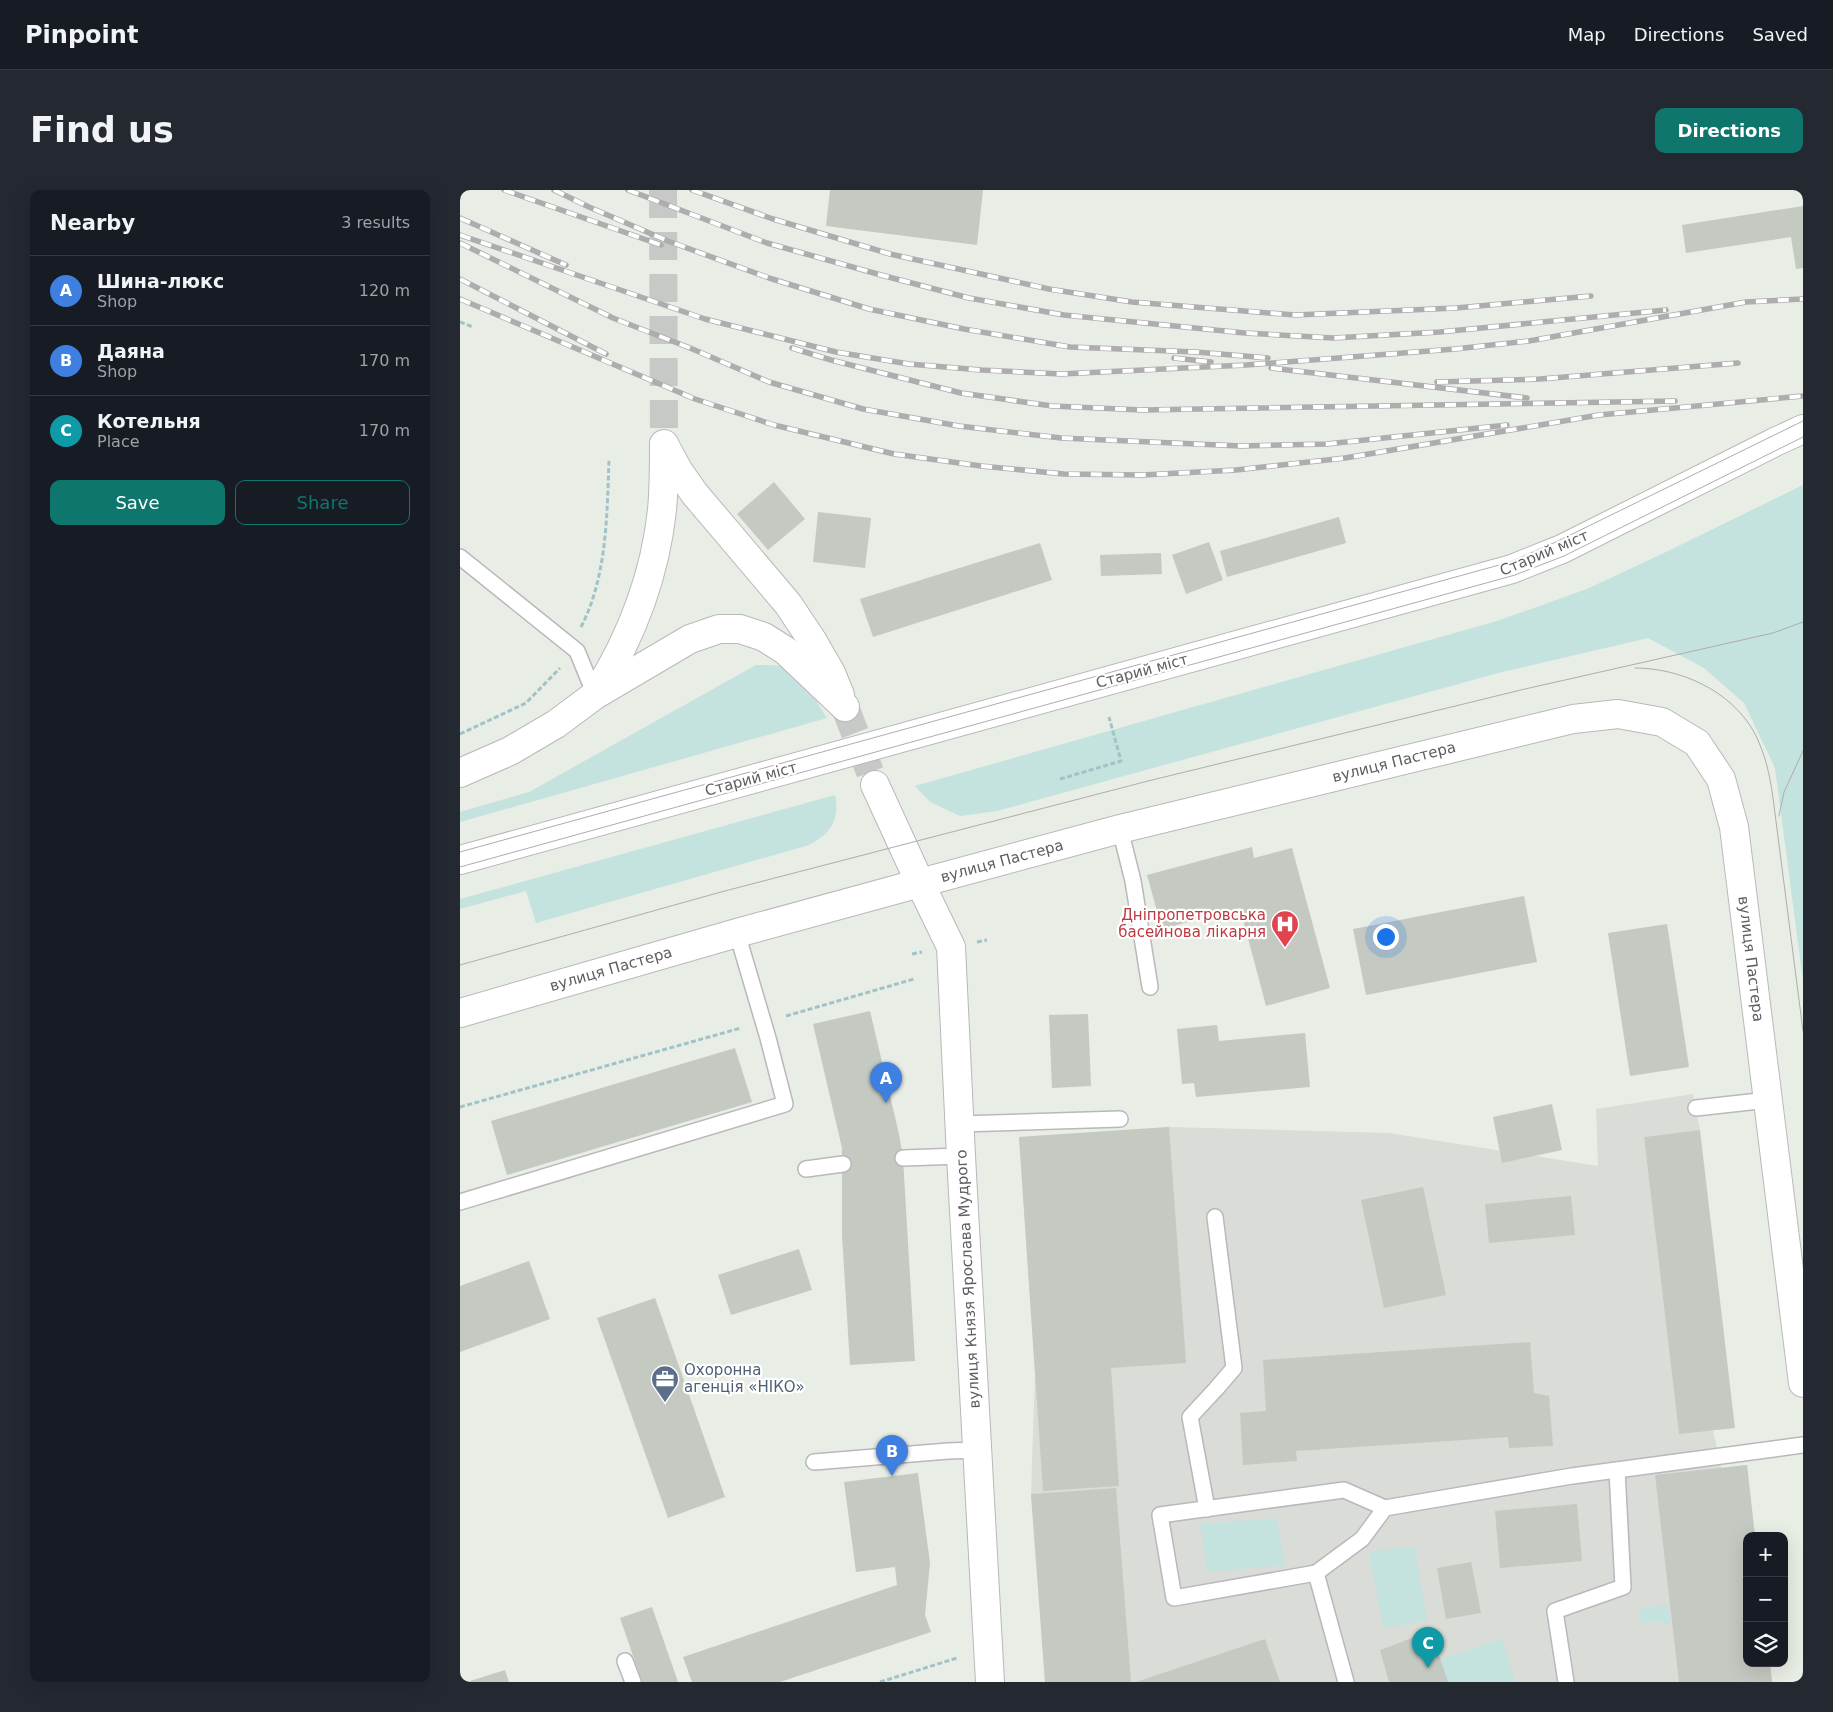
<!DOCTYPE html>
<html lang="en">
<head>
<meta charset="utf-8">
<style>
  body { margin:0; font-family:"DejaVu Sans",sans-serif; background:#242831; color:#f1f3f6 }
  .controls { position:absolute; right:15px; bottom:15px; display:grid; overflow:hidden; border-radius:10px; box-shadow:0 5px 20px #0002 }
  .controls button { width:45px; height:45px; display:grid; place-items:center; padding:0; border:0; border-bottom:1px solid #363941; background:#171b24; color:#f1f3f6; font:25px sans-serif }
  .you { position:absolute; left:925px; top:746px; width:18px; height:18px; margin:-12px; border:4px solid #fff; border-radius:50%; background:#1a73e8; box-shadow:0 0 0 8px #1a73e833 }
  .badge { display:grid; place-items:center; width:32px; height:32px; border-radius:50%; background:#0f766e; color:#fff; font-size:16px; font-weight:700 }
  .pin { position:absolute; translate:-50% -41px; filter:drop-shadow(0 1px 2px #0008) }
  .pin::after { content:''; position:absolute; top:26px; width:18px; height:15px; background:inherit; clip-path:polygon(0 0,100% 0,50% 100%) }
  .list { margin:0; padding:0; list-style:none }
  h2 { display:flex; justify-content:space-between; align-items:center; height:65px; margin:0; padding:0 20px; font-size:21px }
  h2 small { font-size:16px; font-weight:400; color:#9ea1a6 }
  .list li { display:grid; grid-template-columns:32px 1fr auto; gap:15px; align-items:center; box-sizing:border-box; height:70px; padding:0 20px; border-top:1px solid #363941 }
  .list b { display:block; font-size:19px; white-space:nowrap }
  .list p { margin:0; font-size:16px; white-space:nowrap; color:#9ea1a6 }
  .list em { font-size:16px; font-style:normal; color:#9ea1a6 }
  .actions { display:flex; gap:10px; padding:15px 20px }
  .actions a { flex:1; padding:11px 0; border:1px solid #0f766e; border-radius:10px; text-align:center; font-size:18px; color:#0f766e }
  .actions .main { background:#0f766e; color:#fff }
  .icon { flex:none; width:28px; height:28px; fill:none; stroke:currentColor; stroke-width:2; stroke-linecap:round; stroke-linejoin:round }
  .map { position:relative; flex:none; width:1343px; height:1492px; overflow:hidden; border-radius:10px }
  header { display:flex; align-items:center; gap:30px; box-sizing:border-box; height:70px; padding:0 25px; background:#171b24; border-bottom:1px solid #363941 }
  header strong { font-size:24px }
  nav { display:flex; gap:28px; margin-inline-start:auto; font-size:18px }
  .intro { display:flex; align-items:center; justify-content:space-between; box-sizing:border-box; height:120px; padding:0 30px }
  h1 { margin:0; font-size:35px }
  .button { padding:12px 22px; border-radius:10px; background:#0f766e; color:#fff; font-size:18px; font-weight:700 }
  main { display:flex; gap:30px; padding:0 30px }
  aside { flex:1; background:#171b24; border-radius:10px; box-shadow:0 5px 20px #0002 }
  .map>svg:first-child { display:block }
</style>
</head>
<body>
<header>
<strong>Pinpoint</strong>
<nav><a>Map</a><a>Directions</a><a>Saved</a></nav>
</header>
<div class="intro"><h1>Find us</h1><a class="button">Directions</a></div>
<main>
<aside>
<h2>Nearby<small>3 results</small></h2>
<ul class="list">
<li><span class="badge" style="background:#3f7fe0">A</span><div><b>Шина-люкс</b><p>Shop</p></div><em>120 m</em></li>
<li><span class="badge" style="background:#3f7fe0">B</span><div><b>Даяна</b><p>Shop</p></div><em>170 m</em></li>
<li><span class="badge" style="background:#0f9aa8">C</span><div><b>Котельня</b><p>Place</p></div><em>170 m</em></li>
</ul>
<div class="actions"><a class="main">Save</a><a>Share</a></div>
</aside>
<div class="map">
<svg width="1343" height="1492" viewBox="0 0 1343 1492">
  <rect width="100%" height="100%" fill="#e8ede5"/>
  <polygon fill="#d9dcd7" points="1233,904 1240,940 1184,947 1219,1243 1253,1240 1261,1278 1287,1275 1295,1346 1287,1346 1287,1473 1310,1473 1312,1492 585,1492 571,1304 575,1183 559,947 709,937 929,943 1138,976 1136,919"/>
  <g fill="#c4e2de">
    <polygon points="1343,295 1343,791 1315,578 1284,513 1244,478 1188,448 1042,482 537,621 500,626 470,612 455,596 1037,431 1127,399 1204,363"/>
    <path d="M296,475C306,475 322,474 331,480C343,488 359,515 367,528L0,632V622L69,602Z"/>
    <path d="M375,605C380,630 371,643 349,655L76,733L66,701L0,719V709Z"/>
    <polygon points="817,1328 825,1375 747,1382 740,1334"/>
    <polygon points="954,1356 967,1430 923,1438 909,1362"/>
    <polygon points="1207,1415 1211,1434 1202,1435 1201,1430 1181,1433 1179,1419"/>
    <polygon points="1042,1449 1055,1492 988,1492 980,1469"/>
  </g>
  <g fill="#c4c9c1">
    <polygon points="370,0 523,0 517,55 366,36"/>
    <polygon points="1343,16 1343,78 1336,79 1331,47 1226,63 1222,35"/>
    <polygon points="314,292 345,329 308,360 277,324"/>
    <polygon points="358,322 411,328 405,378 353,372"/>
    <polygon points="879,327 886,353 767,387 760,361"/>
    <polygon points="749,352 763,390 726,404 712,365"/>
    <polygon points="580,353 592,390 413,447 400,409"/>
    <polygon points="701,363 702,384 641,386 640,365"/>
    <polygon points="792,657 794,668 832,658 870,798 806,816 780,718 702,739 687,685"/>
    <polygon points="1064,706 1077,772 906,805 893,739"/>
    <polygon points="1207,734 1229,877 1170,886 1148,743"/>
    <polygon points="410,821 439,944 443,968 455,1171 390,1175 382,1045 382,958 353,834"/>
    <polygon points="628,824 631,896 592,898 589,825"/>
    <polygon points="757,835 759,851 845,843 850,897 736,907 734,893 722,894 717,839"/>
    <polygon points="275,858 292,912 47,985 31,931"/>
    <polygon points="1092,914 1102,960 1042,973 1033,927"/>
    <polygon points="709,937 726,1173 651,1178 659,1296 583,1301 559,947"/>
    <polygon points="1240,940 1275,1238 1219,1244 1184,947"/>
    <polygon points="963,997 986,1105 924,1118 901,1010"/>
    <polygon points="1111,1006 1115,1045 1029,1053 1025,1014"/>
    <polygon points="339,1059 352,1100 271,1125 258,1085"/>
    <polygon points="69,1071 90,1129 0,1162 0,1096"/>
    <polygon points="195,1108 265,1307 208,1328 137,1128"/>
    <polygon points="1070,1152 1074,1203 1089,1206 1093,1256 1049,1258 1048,1247 836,1261 837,1271 783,1275 780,1223 806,1221 803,1170"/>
    <polygon points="1287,1275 1295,1346 1287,1346 1287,1473 1310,1473 1312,1492 1219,1492 1195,1285"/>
    <polygon points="458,1283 470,1373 465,1425 471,1442 320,1492 232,1492 223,1467 437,1395 435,1377 396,1382 384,1292"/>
    <polygon points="656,1298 671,1492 585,1492 571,1304"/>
    <polygon points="1117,1314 1122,1371 1040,1378 1035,1321"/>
    <polygon points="1011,1372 1021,1423 986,1429 977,1378"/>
    <polygon points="192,1417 218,1492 182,1492 160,1428"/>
    <polygon points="971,1441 988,1492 929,1492 920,1460"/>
    <polygon points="805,1449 820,1492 676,1492"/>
    <polygon points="45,1480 49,1492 7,1492"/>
  </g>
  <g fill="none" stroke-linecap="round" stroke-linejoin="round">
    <g stroke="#c6c9c5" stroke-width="28" stroke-dasharray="28 14" stroke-linecap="butt">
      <polyline points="203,0 204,254"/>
      <polyline points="385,517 415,595"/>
    </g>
    <g stroke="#bab7bd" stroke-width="18">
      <g id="service">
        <polyline points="0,367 117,461 135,505"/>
        <polyline points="660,639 673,691 690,797"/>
        <polyline points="1236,918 1308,910"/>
        <polyline points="500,934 660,929"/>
        <polyline points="443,968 501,966"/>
        <polyline points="346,979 383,974"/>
        <polyline points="0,1012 325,914 308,848 277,743"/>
        <polyline points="354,1272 488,1261 518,1260"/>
        <polyline points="925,1318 884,1300 700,1325 714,1408 856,1383 902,1349 925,1318 1112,1286 1343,1255"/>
        <polyline points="747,1319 730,1227 756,1199 774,1178 755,1027"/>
        <polyline points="856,1383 886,1492"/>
        <polyline points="165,1471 173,1492"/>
        <polyline points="1106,1492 1095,1421 1163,1397 1157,1280"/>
      </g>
    </g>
    <g stroke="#bab7bd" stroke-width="30">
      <polyline id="minor" points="460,693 660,639 1113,529 1158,524 1202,532 1237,553 1261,589 1274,637 1343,1193"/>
    </g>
    <g stroke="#bab7bd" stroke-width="30">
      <g id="tertiary">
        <polyline points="204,254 218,280 234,303 328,414 352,450 371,483 380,505"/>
        <path d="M137,502C172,446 195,385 202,320C204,299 204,276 204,255"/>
        <polyline points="0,583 50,561 96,534 135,505 230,449 259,439 280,439 304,447 326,461 385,517"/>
        <polyline points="415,595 460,693"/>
      </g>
    </g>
    <g stroke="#b9b6bd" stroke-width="30">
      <g id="secondary">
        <polyline points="0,670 1052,379 1102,359 1315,252 1343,239"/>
        <polyline points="0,823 277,743 460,693 491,757 501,966 530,1492"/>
      </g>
    </g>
    <g stroke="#a1c3c8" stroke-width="3" stroke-dasharray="5 2.5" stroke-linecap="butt">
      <polyline points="0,132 13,137"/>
      <path d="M121,437C147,387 147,325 149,270"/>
      <polyline points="0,544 66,513 100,478"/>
      <polyline points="600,589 661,571 649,527"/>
      <polyline points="517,752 527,750"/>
      <polyline points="452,764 462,762"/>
      <polyline points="326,826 454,789"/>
      <polyline points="0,917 281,838"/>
      <polyline points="420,1492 497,1468"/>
    </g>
    <use href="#service" stroke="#fff" stroke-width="15"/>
    <use href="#minor" stroke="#fff" stroke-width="28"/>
    <use href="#tertiary" stroke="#fff" stroke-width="28"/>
    <use href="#secondary" stroke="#fff" stroke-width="28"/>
    <g stroke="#adadae" stroke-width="1">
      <path d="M1175,478C1221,478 1271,501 1294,542C1305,563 1310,585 1313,608L1343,841"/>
      <polyline points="1319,626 1324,602 1343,561"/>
      <polyline points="0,662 1050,372 1098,351 1343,231"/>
      <polyline points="0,677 1055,385 1104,366 1343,247"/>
      <polyline points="0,775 261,702 688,591 1065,499 1313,443 1343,432"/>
    </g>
    <g stroke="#adadae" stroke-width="5.5">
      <g id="rail">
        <polyline points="44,0 201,55"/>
        <polyline points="94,0 129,17 208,51 309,88 409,119 504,139 610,157 736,162 808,168"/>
        <polyline points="168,0 307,53 421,85 509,108 604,125 785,143 873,148 980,142 1206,120"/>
        <polyline points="232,0 313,29 430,64 589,99 672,112 835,125 996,118 1131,106"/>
        <polyline points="0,28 106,75"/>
        <polyline points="0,45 245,129 376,162 449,174 521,180 601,184 786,175 995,159 1069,151 1286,112 1343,109"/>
        <polyline points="0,53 153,128 230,158 309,192 403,219 499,236 601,248 781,256 867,254 1047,235"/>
        <polyline points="0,89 146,164"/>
        <polyline points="0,109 235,209 314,235 434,264 521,276 604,284 683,285 776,280 885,268 1139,225 1343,206"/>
        <polyline points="332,158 371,170 501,203 592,216 682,220 1215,211"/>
        <polyline points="714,168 751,172"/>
        <polyline points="811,178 1067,208"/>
        <polyline points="977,192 1080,189 1278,173"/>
      </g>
    </g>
    <use href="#rail" stroke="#fff" stroke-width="4" stroke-dasharray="11" stroke-linecap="butt"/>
  </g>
  <defs>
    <g id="hospital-pin" transform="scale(1.4375)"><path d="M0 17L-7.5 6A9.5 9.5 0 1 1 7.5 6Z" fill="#e0444e" stroke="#fff"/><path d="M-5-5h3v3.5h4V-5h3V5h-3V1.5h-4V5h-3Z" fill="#fff"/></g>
    <g id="office-pin" transform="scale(1.4375)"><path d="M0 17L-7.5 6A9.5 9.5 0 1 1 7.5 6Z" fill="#5c6f8a" stroke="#fff"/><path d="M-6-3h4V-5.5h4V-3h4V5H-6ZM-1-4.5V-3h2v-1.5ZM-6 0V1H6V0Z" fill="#fff"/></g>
  </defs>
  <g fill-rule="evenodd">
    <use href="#hospital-pin" x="825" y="734"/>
    <use href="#office-pin" x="205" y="1189"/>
  </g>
  <g text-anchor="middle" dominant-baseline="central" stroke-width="4.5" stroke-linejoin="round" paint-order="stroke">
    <g font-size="15" fill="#5f5d64" stroke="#fff">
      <text transform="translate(1084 363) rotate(-23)">Старий міст</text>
      <text transform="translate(682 481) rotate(-15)">Старий міст</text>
      <text transform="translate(934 572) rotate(-14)">вулиця Пастера</text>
      <text transform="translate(291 589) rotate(-15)">Старий міст</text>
      <text transform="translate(542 671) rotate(-15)">вулиця Пастера</text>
      <text transform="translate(1291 769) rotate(83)">вулиця Пастера</text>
      <text transform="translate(151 779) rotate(-16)">вулиця Пастера</text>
      <text transform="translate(508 1089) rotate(-93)">вулиця Князя Ярослава Мудрого</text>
    </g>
    <g font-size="15" fill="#be3a42" stroke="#fff" text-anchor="end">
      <text x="806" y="725">Дніпропетровська<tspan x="806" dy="17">басейнова лікарня</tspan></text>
    </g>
    <g font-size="15" fill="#4e5e75" stroke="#fff" text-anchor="start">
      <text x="224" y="1180">Охоронна<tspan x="224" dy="17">агенція «НІКО»</tspan></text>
    </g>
  </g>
</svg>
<div class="controls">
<button>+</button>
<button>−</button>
<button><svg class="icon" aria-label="layers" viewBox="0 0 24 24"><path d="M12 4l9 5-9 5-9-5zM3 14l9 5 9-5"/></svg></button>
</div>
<div class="you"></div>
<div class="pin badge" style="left:426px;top:913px;background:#3f7fe0">A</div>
<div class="pin badge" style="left:432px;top:1286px;background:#3f7fe0">B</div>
<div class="pin badge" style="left:968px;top:1478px;background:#0f9aa8">C</div>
</div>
</main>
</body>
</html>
